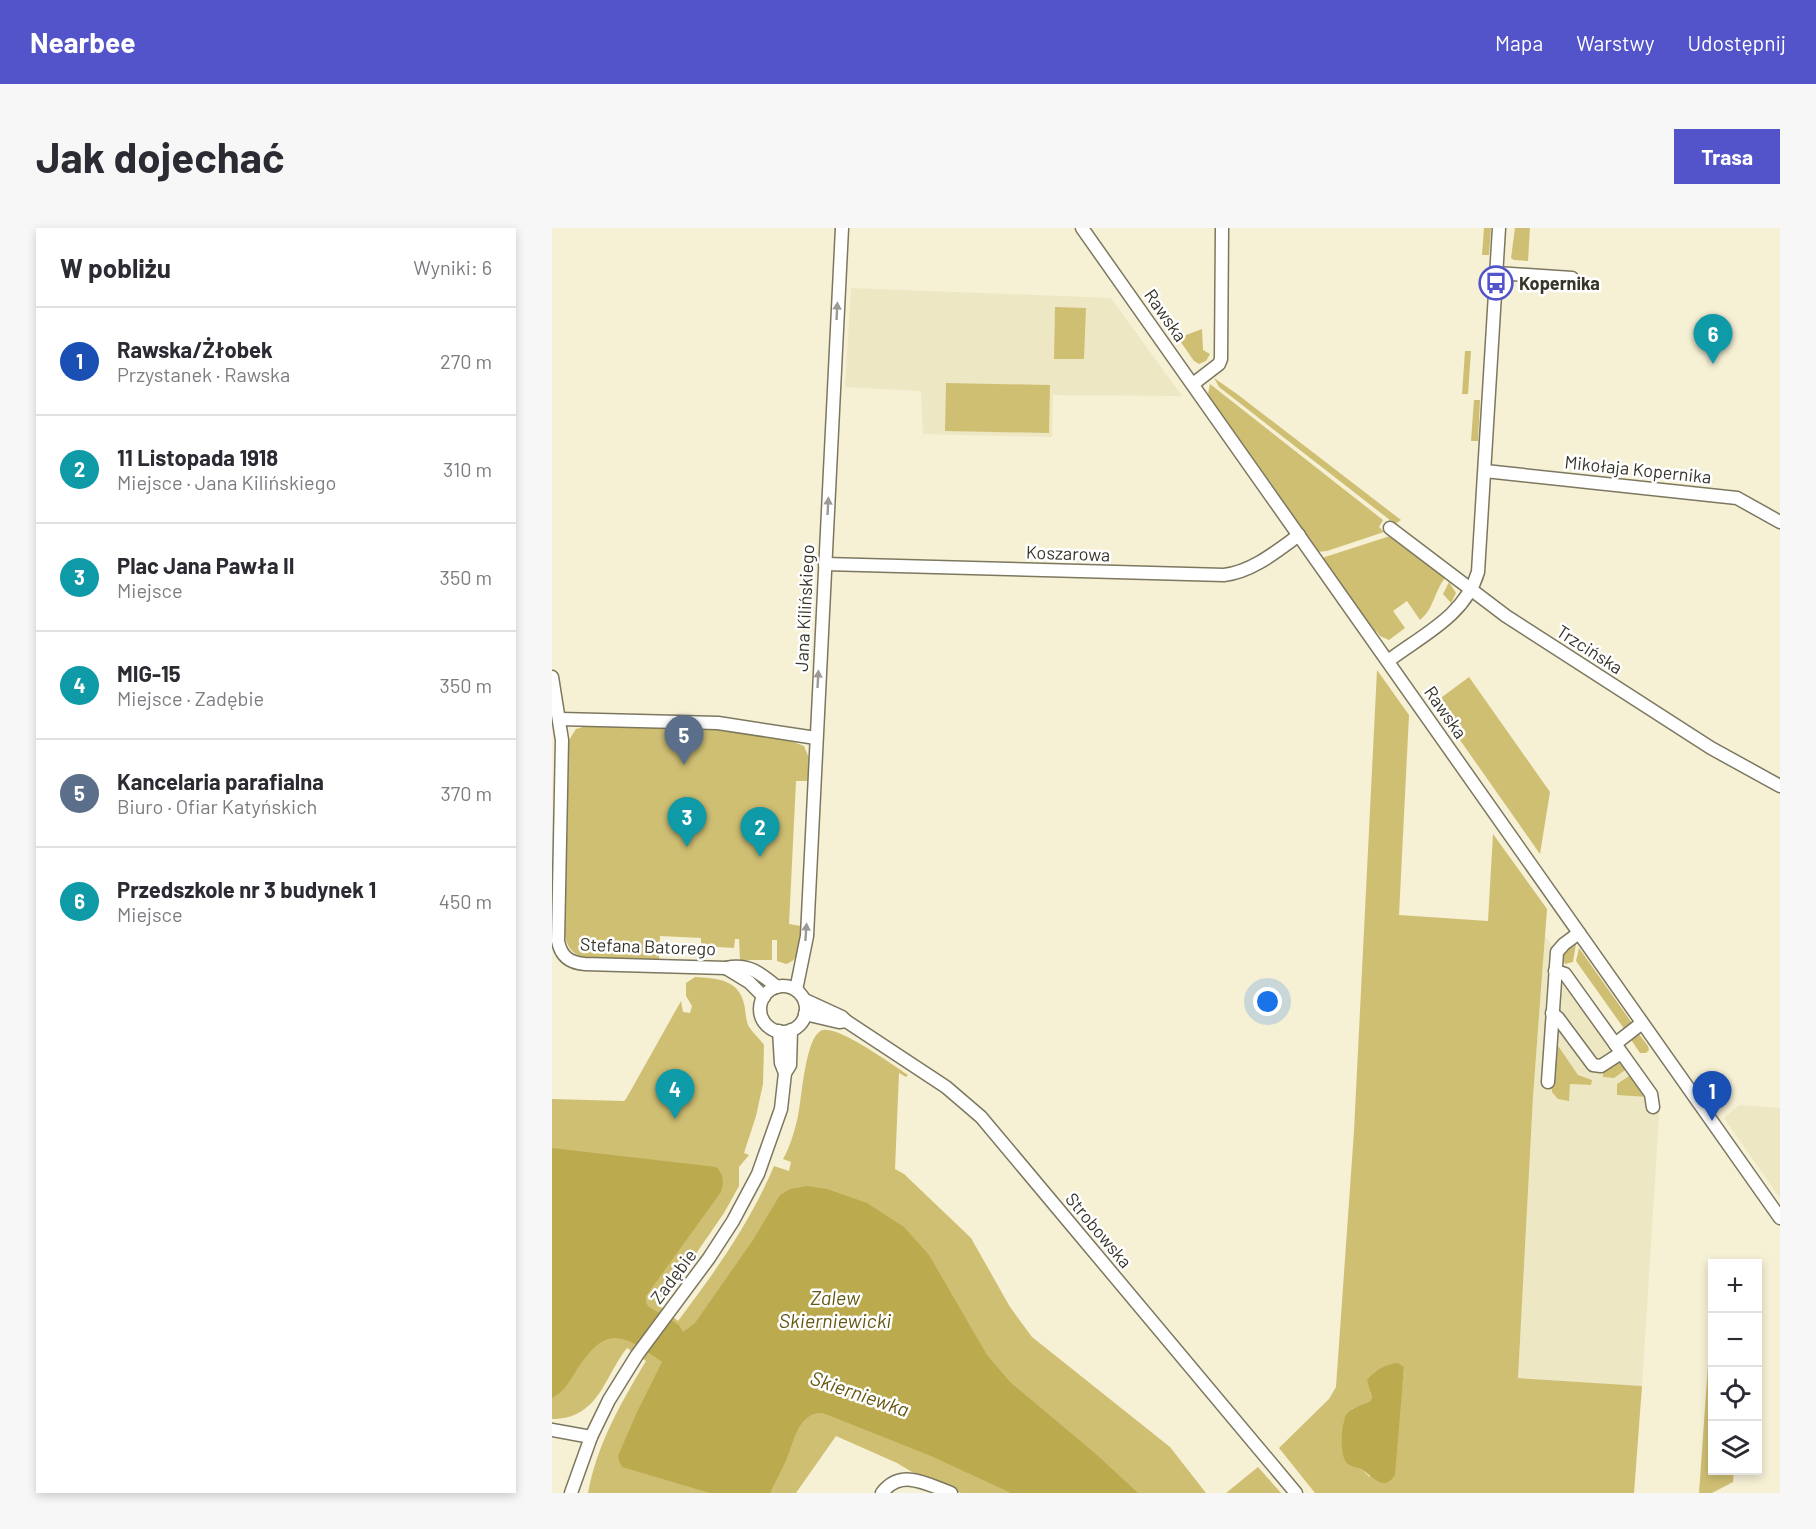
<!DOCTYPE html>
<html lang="pl">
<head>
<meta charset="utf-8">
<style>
  body { margin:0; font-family:Barlow,sans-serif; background:#f7f7f7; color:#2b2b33 }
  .controls { position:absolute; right:18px; bottom:18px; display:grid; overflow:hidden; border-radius:0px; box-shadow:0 3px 9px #0003 }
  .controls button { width:54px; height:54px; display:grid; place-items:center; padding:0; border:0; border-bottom:2px solid #e1e1e2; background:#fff; color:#2b2b33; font:30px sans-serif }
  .you { position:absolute; left:716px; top:774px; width:21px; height:21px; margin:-15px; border:4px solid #fff; border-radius:50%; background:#1a73e8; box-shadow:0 0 0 9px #1a73e833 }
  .badge { display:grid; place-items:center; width:39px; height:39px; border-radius:50%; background:#5353ca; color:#fff; font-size:20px; font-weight:700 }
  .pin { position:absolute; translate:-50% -50px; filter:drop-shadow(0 2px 3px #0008) }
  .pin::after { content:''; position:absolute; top:32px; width:21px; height:18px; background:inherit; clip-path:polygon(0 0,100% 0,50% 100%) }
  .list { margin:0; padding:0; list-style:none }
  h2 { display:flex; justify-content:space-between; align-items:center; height:78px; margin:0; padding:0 24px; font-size:26px }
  h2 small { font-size:20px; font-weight:400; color:#7c7c81 }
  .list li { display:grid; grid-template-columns:39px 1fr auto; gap:18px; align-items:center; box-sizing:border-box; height:108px; padding:0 24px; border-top:2px solid #e1e1e2 }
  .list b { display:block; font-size:22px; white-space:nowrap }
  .list p { margin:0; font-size:20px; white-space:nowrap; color:#7c7c81 }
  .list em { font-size:20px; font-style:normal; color:#7c7c81 }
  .icon { flex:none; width:33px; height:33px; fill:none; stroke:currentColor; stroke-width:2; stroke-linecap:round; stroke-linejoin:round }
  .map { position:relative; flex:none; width:1228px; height:1265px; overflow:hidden; border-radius:0px }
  header { display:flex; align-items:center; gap:36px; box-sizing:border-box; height:84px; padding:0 30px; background:#5353ca; color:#fff }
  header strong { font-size:28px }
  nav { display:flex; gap:33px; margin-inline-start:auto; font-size:21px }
  .intro { display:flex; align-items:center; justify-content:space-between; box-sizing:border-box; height:144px; padding:0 36px }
  h1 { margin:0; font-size:42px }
  .button { padding:15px 27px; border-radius:0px; background:#5353ca; color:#fff; font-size:21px; font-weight:700 }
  main { display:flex; gap:36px; padding:0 36px }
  aside { flex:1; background:#fff; border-radius:0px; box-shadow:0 3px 9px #0003 }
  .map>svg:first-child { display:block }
</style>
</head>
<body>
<header>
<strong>Nearbee</strong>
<nav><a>Mapa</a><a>Warstwy</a><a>Udostępnij</a></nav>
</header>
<div class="intro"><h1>Jak dojechać</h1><a class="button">Trasa</a></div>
<main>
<aside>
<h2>W pobliżu<small>Wyniki: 6</small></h2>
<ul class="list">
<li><span class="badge" style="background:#1a4fb4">1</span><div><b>Rawska/Żłobek</b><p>Przystanek · Rawska</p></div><em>270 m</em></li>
<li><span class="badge" style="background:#0f9aa8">2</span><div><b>11 Listopada 1918</b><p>Miejsce · Jana Kilińskiego</p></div><em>310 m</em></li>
<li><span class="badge" style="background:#0f9aa8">3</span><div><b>Plac Jana Pawła II</b><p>Miejsce</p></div><em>350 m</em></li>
<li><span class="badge" style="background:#0f9aa8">4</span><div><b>MIG-15</b><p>Miejsce · Zadębie</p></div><em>350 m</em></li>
<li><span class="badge" style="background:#5c6f8a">5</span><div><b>Kancelaria parafialna</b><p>Biuro · Ofiar Katyńskich</p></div><em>370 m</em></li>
<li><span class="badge" style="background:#0f9aa8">6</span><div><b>Przedszkole nr 3 budynek 1</b><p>Miejsce</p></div><em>450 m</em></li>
</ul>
</aside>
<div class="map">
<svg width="1228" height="1265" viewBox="0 0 1228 1265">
  <rect width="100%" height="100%" fill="#f6f0d5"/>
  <g fill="#eee7c4">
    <polygon points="299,60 559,70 630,168 501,167 500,209 371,206 369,163 293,159"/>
    <polygon points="993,708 1108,872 1090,1158 966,1150 981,869"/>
    <polygon points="1187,877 1228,880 1228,970 1172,890"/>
  </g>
  <g fill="#cfbf73" fill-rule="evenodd">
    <polygon points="932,0 939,0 937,27 930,27"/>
    <polygon points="963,0 978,0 976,33 962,32 959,30"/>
    <polygon points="503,79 534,80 532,131 502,131"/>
    <polygon points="650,101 651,122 658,126 654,133 647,136 642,133 626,110"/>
    <polygon points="913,123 919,123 916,166 910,166"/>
    <polygon points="662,150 685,166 849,292 843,296 667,159"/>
    <polygon points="394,155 498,157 497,205 393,203"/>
    <polygon points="658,156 831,292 827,299 832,304 775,323 765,324 667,184 656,166"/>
    <polygon points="922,172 928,172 926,213 919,213"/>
    <path d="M838,308L893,350C882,364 882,381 868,392L855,373L841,383L853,400L837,412L828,408L824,403L822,404L770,330Z"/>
    <polygon points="897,354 904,365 899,375 891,366"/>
    <path d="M825,442L857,487L847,687L936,693L941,606L995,681L981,869L966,1150L1090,1158L1082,1265H763L727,1220L777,1171L784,1159L802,903ZM852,1139L849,1167L818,1249L808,1240L791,1203L792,1192L800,1181L818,1173L820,1170L818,1164Z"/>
    <polygon points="917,449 998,564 988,626 882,475"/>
    <path d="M34,498L170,501L239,513L252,518L257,530L256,553H244L237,696L249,698C248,713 251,731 234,736L225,733V712H220V732H188L187,711H183L182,720L149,718V710L108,708L107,732C89,732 48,734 32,730C20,726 14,718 13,706L17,512L24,501Z"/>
    <polygon points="1021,715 1024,716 1021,734 1013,736 1009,727"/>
    <polygon points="1027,720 1080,795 1073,802 1024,733"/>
    <path d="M143,749C163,750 187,751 192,776C194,783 193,791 197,799C201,805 208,811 212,817L211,856L204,888L192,925L197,927L187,939V958L172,985L108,1078L126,1093C163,1044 198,995 222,938L237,943L239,934L231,931C238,919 243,902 246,888C250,872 253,806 271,802C287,798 341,837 356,847L354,849L347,845L343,941L352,946L419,1010L458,1079L480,1109L618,1219L654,1265H409L365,1247L345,1235L284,1208L244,1265H36C45,1216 69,1175 94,1133L75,1120C52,1149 47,1191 0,1191V871L72,873L74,871L129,773L131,784L138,785L140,778L134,768V755Z"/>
    <polygon points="1084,806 1087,806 1096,818 1097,822 1094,825 1088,825 1078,810"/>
    <polygon points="1002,812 1026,847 1040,852 1039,857 1018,856 1017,873 1006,871 1000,864"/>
    <polygon points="1062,835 1070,835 1076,840 1062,850 1051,849 1051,842"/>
    <polygon points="1080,846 1096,869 1065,867 1065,856"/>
    <polygon points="1157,1122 1160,1122 1160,1242 1182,1243 1181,1254 1160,1265 1147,1265"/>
    <polygon points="706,1239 729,1265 674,1265"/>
  </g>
  <g fill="#bcaa4e">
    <path d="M0,920L164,939C172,947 172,953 169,964L94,1068V1075L97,1079L127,1097L131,1104L143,1095L201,1012L228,967L238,961L255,958L275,961L315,975L352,999L377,1027L435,1127L458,1154L545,1227L586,1265H459L379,1228L271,1185C247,1183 242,1213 235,1230C230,1242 223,1254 218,1265H158L70,1239L67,1233L66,1228L85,1184L110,1134C70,1105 54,1096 24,1143C17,1154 12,1164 0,1170Z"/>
    <path d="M846,1135L852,1139L843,1247C831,1265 821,1248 809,1241C805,1239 800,1239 796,1236C787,1230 789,1196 794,1187C800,1179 810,1177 818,1173L820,1170L815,1152C825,1141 832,1137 846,1135Z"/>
  </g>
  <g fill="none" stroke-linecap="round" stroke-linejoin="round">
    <g stroke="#7c775f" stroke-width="15">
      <g id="minor">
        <polyline points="530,0 1228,990"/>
        <polyline points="945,45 1020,50"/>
        <polyline points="641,156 667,136 669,131 670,0"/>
        <polyline points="933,243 1185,270 1228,294"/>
        <polyline points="838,300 954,388 1159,520 1228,558"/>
        <path d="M273,336L672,347C700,344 725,323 747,307"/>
        <path d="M836,433C870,407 913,388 926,344L947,0"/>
        <path d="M0,449L10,512L6,713C9,729 18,735 33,736L174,740C196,735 208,745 225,759"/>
        <polyline points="8,491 166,495 264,510"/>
        <polyline points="174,740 197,754 212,769"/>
        <polyline points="1003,743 1013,746 1018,753 1099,866 1101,879"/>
        <circle cx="231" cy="781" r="23"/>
        <polyline points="244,762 255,708 290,0"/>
        <polyline points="253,772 290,789 294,793 394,859 429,889 744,1265"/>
        <polyline points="1000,785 1006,790 1041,837 1049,838 1069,825"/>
        <polyline points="253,786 287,794 294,793"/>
        <polyline points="227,803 229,835 233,845"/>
        <polyline points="1063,816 1090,795"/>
        <polyline points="996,854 1005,724 1012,716 1027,705"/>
        <polyline points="0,1202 39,1209"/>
        <polyline points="19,1265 39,1209 57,1172 85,1127 157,1030 181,993 206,946 229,881 233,845 238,837 239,802"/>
        <path d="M330,1265C349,1240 375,1256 399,1265"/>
      </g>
    </g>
    <use href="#minor" stroke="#fff" stroke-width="12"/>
  </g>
  <defs><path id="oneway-solid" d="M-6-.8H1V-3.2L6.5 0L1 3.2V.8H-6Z" transform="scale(1.5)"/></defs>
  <g fill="#9b9a94">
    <use href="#oneway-solid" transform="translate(285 83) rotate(-87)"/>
    <use href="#oneway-solid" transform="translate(276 278) rotate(-87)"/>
    <use href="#oneway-solid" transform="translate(266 451) rotate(-87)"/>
    <use href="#oneway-solid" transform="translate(254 704) rotate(-86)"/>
  </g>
  <defs>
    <g id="bus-ring" transform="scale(1.725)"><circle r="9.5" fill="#fff" stroke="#5353ca" stroke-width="1.5"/><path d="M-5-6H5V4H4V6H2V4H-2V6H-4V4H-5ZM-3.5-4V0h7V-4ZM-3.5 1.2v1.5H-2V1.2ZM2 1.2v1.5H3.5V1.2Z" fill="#5353ca"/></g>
  </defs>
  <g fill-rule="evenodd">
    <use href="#bus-ring" x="944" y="55"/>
  </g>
  <g text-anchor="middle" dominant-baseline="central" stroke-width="5" stroke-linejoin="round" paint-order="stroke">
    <g font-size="18" font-weight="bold" fill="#37352a" stroke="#fff" text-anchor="start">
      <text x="967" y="55">Kopernika</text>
    </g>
    <g font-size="18" fill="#37352a" stroke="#fff">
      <text transform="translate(614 87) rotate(55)">Rawska</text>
      <text transform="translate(1086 241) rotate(6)">Mikołaja Kopernika</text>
      <text transform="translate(516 325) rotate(2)">Koszarowa</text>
      <text transform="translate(252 380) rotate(-87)">Jana Kilińskiego</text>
      <text transform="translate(1038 421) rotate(33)">Trzcińska</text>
      <text transform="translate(894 484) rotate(55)">Rawska</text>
      <text transform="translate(96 718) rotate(2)">Stefana Batorego</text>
      <text transform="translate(547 1002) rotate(50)">Strobowska</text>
      <text transform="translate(121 1048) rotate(-53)">Zadębie</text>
    </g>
    <g font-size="20" font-style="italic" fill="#645711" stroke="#fff">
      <text x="283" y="1069">Zalew<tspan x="283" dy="23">Skierniewicki</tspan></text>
      <text transform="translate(308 1165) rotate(19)">Skierniewka</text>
    </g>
  </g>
</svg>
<div class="controls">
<button>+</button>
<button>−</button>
<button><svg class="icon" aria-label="locate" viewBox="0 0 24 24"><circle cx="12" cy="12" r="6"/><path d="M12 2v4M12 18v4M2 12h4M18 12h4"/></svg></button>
<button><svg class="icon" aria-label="layers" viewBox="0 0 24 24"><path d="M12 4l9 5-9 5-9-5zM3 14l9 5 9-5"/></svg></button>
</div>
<div class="you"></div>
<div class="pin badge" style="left:1160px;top:893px;background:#1a4fb4">1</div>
<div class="pin badge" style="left:208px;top:629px;background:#0f9aa8">2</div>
<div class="pin badge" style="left:135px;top:619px;background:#0f9aa8">3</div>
<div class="pin badge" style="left:123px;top:891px;background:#0f9aa8">4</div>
<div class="pin badge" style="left:132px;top:537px;background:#5c6f8a">5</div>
<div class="pin badge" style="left:1161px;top:136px;background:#0f9aa8">6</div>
</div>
</main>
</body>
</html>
